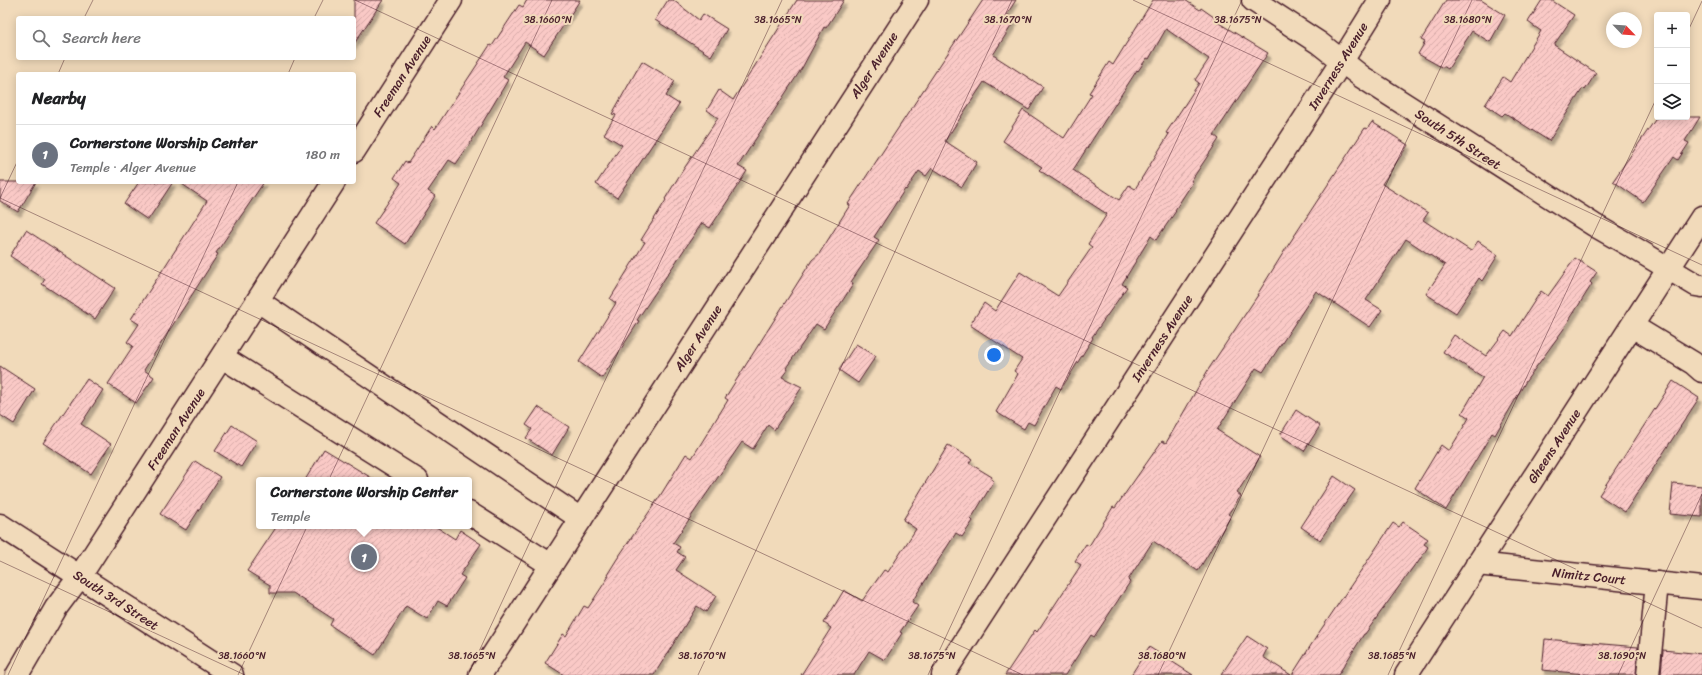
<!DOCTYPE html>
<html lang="en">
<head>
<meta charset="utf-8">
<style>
  body { margin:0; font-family:Sriracha,sans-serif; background:#f2f2f2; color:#202124 }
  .controls { position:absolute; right:12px; top:12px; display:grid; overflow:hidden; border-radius:4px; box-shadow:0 2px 10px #0003 }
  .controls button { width:36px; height:36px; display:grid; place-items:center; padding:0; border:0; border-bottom:1px solid #e0e0e0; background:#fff; color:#202124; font:20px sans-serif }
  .compass { position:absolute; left:1606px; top:12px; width:36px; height:36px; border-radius:50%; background:#fff; box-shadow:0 2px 10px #0003; rotate:115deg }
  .you { position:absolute; left:994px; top:355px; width:14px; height:14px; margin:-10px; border:3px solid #fff; border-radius:50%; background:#1a73e8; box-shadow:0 0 0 6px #1a73e833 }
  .badge { display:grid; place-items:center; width:26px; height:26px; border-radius:50%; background:#1a73e8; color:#fff; font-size:13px; font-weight:700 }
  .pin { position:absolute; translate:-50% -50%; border:2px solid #fff; box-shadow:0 1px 4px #0006 }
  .popup { position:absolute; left:256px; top:477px; width:216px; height:52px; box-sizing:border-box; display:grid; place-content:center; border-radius:4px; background:#fff; filter:drop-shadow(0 1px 3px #0005); font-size:13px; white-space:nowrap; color:#757577 }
  .popup b { font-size:15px; color:#202124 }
  .popup::after { content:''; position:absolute; left:50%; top:100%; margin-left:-8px; border:8px solid transparent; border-top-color:#fff }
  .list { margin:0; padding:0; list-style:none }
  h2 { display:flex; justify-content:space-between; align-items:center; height:52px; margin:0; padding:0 16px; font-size:17px }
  h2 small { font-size:13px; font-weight:400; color:#757577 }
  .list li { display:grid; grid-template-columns:26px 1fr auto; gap:12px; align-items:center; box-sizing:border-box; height:60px; padding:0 16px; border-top:1px solid #e0e0e0 }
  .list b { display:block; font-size:15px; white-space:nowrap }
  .list p { margin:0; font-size:13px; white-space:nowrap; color:#757577 }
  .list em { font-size:13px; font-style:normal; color:#757577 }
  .icon { flex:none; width:22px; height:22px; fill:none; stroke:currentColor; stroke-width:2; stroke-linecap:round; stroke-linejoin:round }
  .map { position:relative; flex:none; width:1702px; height:675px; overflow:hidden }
  .search { position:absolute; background:#fff; box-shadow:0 2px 10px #0003; left:16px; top:16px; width:340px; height:44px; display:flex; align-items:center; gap:10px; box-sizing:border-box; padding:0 14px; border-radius:4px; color:#757577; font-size:15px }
  .panel { position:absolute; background:#fff; box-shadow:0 2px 10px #0003; left:16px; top:72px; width:340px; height:112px; border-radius:4px }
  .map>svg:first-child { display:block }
</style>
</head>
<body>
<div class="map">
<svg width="1702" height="675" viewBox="0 0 1702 675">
  <defs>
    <pattern id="building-hatch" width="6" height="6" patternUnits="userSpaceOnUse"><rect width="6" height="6" fill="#fac9c6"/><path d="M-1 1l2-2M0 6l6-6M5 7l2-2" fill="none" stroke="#d8acaa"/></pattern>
    <filter id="shadow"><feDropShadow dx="2.5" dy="4.5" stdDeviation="1" flood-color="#0004"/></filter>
  </defs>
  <rect width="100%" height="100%" fill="#f1daba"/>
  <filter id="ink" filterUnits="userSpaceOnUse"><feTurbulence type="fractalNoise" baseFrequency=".025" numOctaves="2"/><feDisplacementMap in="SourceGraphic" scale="8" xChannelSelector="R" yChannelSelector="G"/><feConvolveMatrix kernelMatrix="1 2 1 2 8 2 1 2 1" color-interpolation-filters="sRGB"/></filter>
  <g filter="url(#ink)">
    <g fill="url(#building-hatch)" stroke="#4a1f2b" fill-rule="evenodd" filter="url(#shadow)">
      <polygon points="354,0 383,0 354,44"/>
      <polygon points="527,0 580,0 544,55 525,42 503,77 508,80 471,142 456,164 449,160 428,191 435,196 405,244 374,223 401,183 394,178 405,161 408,163 432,126 435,129 490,45 492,46 519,5 523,7"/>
      <polygon points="668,0 673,0 699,20 703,14 727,29 711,56 655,20"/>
      <polygon points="797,0 844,0 826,28 824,27 802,68 738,166 747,171 710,228 702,223 637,320 639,321 602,378 579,362 616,303 610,299 645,242 641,240 666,200 665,199 681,173 718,118 707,110 719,90 733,100"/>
      <polygon points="983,0 1016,0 1007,14 1015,20 993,55 1043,87 1029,110 984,82 945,141 977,162 962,187 932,168 926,176 919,171 906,190 905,189 874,237 879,240 851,282 853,283 852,286 824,329 816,324 786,368 788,369 782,377 802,387 774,430 768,425 753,449 742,442 673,543 680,547 677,552 685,557 676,570 716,596 706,612 697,606 654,675 564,675 545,663 563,634 566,636 584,606 588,608 609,576 607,575 617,559 660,496 686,454 692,458 728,400 725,398 812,260 819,254 850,205 848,204"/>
      <path d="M1153,0H1185L1200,10L1201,8L1218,20L1217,22L1268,53L1214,135L1219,139L1191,181L1193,182L1175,210L1176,211L1156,240L1151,236L1122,284L1127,287L1092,337L1093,338L1061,389L1056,386L1034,425L1028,422L1024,429L996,412L1018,374L1014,371L1022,359L970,325L984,303L995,311L1020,272L1058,296L1092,247L1088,244L1107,214L1039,170L1042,167L1003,141L1023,110L1064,138L1092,94L1089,93L1109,62L1113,65ZM1166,29L1209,59L1195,80L1199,83L1166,133L1169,134L1135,189L1129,185L1119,200L1073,170L1137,70L1138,71L1147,58L1149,59Z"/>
      <polygon points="1446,0 1481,0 1505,15 1490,42 1472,31 1448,69 1443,66 1443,68 1418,54 1425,42 1421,40"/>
      <polygon points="1542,0 1551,0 1574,15 1554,45 1596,73 1585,90 1583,88 1549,141 1505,113 1502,116 1485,105 1503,77 1510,82 1541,31 1528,22"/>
      <polygon points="642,61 675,81 666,96 679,104 617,198 596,184 622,145 604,134 616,115 612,114"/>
      <polygon points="1657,117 1700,117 1685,141 1689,143 1678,160 1674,157 1643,202 1613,181"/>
      <polygon points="1372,122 1408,145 1382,184 1428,213 1423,220 1471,251 1478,241 1498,255 1482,281 1479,278 1456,313 1426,294 1445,265 1406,239 1366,300 1382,310 1370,327 1316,291 1263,372 1256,368 1217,430 1260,457 1237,493 1241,496 1228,514 1231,516 1198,571 1153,541 1128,580 1130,582 1094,637 1091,635 1065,675 1005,675 1035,630 1037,632 1081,565 1075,561 1086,544 1089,546 1113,507 1115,508 1162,441 1166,443 1208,370 1258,295 1257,295 1285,250 1365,128 1367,129"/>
      <polygon points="0,182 36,182 18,212 0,201"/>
      <polygon points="139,182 173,182 148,220 124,204"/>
      <polygon points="179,182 264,182 216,253 218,254 144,370 154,377 136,403 108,384 133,346 127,342 139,324 131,319 207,201"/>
      <polygon points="26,230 115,288 95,319 42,284 45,279 10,256"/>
      <polygon points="1575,258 1597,272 1590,282 1592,284 1563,330 1526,381 1495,435 1492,433 1446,510 1415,488 1441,445 1449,451 1469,418 1462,413 1483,377 1443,352 1454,335 1486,356 1505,331 1512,336 1541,291 1548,296"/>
      <polygon points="856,344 876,356 858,383 839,370"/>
      <polygon points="0,366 35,389 14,424 0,415"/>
      <polygon points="87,379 103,390 81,424 111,444 91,474 43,443"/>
      <polygon points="1673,381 1699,398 1625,512 1599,495"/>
      <polygon points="538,407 569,427 552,455 526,438 532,429 526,425"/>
      <polygon points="1296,410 1320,426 1304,451 1280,435"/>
      <polygon points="232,425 257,441 241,467 215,451"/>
      <polygon points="948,445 972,459 969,463 992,477 991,479 994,481 971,519 973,521 962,537 956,533 918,592 912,602 918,606 900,632 902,633 885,660 869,651 854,675 801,675 831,628 824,623 844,590 862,601 884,570 888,572 916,529 903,520"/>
      <polygon points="324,449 375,480 305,480"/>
      <polygon points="195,461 220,477 186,530 160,514"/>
      <polygon points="1334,476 1355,490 1320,540 1301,527"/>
      <polygon points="1673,483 1702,486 1702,517 1670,514"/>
      <polygon points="1403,522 1428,539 1424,544 1428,547 1417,564 1416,563 1365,634 1364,634 1338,675 1292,675 1320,631 1393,523 1399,527"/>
      <polygon points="277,526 435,526 455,539 460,530 481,544 460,575 465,578 447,606 438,601 427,619 406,606 375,655 330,625 333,619 293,593 270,593 270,585 247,571"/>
      <polygon points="1247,636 1267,649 1263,657 1291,675 1221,675"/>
      <polygon points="1545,639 1638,647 1636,675 1596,675 1542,670"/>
      <polygon points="1149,647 1193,675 1131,675"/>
      <polygon points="1663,650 1702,654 1702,675 1661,675"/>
    </g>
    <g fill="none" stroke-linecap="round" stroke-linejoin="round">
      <g stroke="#4a1f2b" stroke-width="25">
        <g id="minor">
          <polyline points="1253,0 1319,43 1362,77 1594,225 1636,249 1696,285 1702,286"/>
          <polyline points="354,151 451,0"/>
          <polyline points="258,301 581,519"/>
          <polyline points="1632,326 1693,363 1702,371"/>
          <polyline points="222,357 417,480"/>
          <polyline points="469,513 551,565"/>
          <polyline points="0,525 232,675"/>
          <polyline points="1477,564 1702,588"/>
          <polyline points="17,675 56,608 80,576 334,182"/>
          <polyline points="480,675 917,0"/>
          <polyline points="943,675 1342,61 1380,0"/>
          <polyline points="1406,675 1702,217"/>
          <polyline points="1648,675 1657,583"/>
        </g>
      </g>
      <use href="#minor" stroke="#f1daba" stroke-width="22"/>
    </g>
  </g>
  <path fill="none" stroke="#4a1f2b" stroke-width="1" stroke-opacity="0.45" d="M355,0L1702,628M1133,0L1702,265M84,18L93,0M314,18L323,0M1687,33L1702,1M58,74L65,58M288,74L295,58M0,198L1023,675M0,198L18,160M0,561L245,675M8,675L238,182M238,675L552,0M468,675L782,0M698,675L1012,0M928,675L1242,0M1158,675L1472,0M1388,675L1657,97M1618,675L1702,494"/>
  <g text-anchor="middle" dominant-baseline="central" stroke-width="4" stroke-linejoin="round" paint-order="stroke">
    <g font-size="13" fill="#4a1f2b" stroke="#f1daba">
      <text transform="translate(874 65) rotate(-57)">Alger Avenue</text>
      <text transform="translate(1338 66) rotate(-58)">Inverness Avenue</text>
      <text transform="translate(402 76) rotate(-57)">Freeman Avenue</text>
      <text transform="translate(1458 139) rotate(33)">South 5th Street</text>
      <text transform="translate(698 338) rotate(-57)">Alger Avenue</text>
      <text transform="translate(1162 338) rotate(-57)">Inverness Avenue</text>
      <text transform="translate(176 429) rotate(-57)">Freeman Avenue</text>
      <text transform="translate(1554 446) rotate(-57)">Gheens Avenue</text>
      <text transform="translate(1589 576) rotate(6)">Nimitz Court</text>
      <text transform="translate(116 600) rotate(33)">South 3rd Street</text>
    </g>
  </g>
  <g font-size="10" text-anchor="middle" fill="#4a1f2b" stroke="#f1daba" stroke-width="4" stroke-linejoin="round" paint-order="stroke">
    <text x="548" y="23">38.1660°N</text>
    <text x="778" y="23">38.1665°N</text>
    <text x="1008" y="23">38.1670°N</text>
    <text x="1238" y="23">38.1675°N</text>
    <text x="1468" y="23">38.1680°N</text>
    <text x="242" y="659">38.1660°N</text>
    <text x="472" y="659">38.1665°N</text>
    <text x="702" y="659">38.1670°N</text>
    <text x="932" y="659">38.1675°N</text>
    <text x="1162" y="659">38.1680°N</text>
    <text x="1622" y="659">38.1690°N</text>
    <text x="1392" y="659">38.1685°N</text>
  </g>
</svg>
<div class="controls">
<button>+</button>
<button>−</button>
<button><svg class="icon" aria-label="layers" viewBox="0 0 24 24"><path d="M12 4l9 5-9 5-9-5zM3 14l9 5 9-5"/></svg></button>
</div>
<svg class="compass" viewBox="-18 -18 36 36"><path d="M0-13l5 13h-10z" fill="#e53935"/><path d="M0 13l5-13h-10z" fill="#757577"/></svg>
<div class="you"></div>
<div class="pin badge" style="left:364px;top:557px;background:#6b7280">1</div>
<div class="popup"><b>Cornerstone Worship Center</b>Temple</div>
<div class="search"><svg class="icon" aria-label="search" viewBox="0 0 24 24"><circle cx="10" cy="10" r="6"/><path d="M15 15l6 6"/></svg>Search here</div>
<section class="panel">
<h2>Nearby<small></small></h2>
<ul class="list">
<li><span class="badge" style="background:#6b7280">1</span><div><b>Cornerstone Worship Center</b><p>Temple · Alger Avenue</p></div><em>180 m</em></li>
</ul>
</section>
</div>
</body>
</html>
